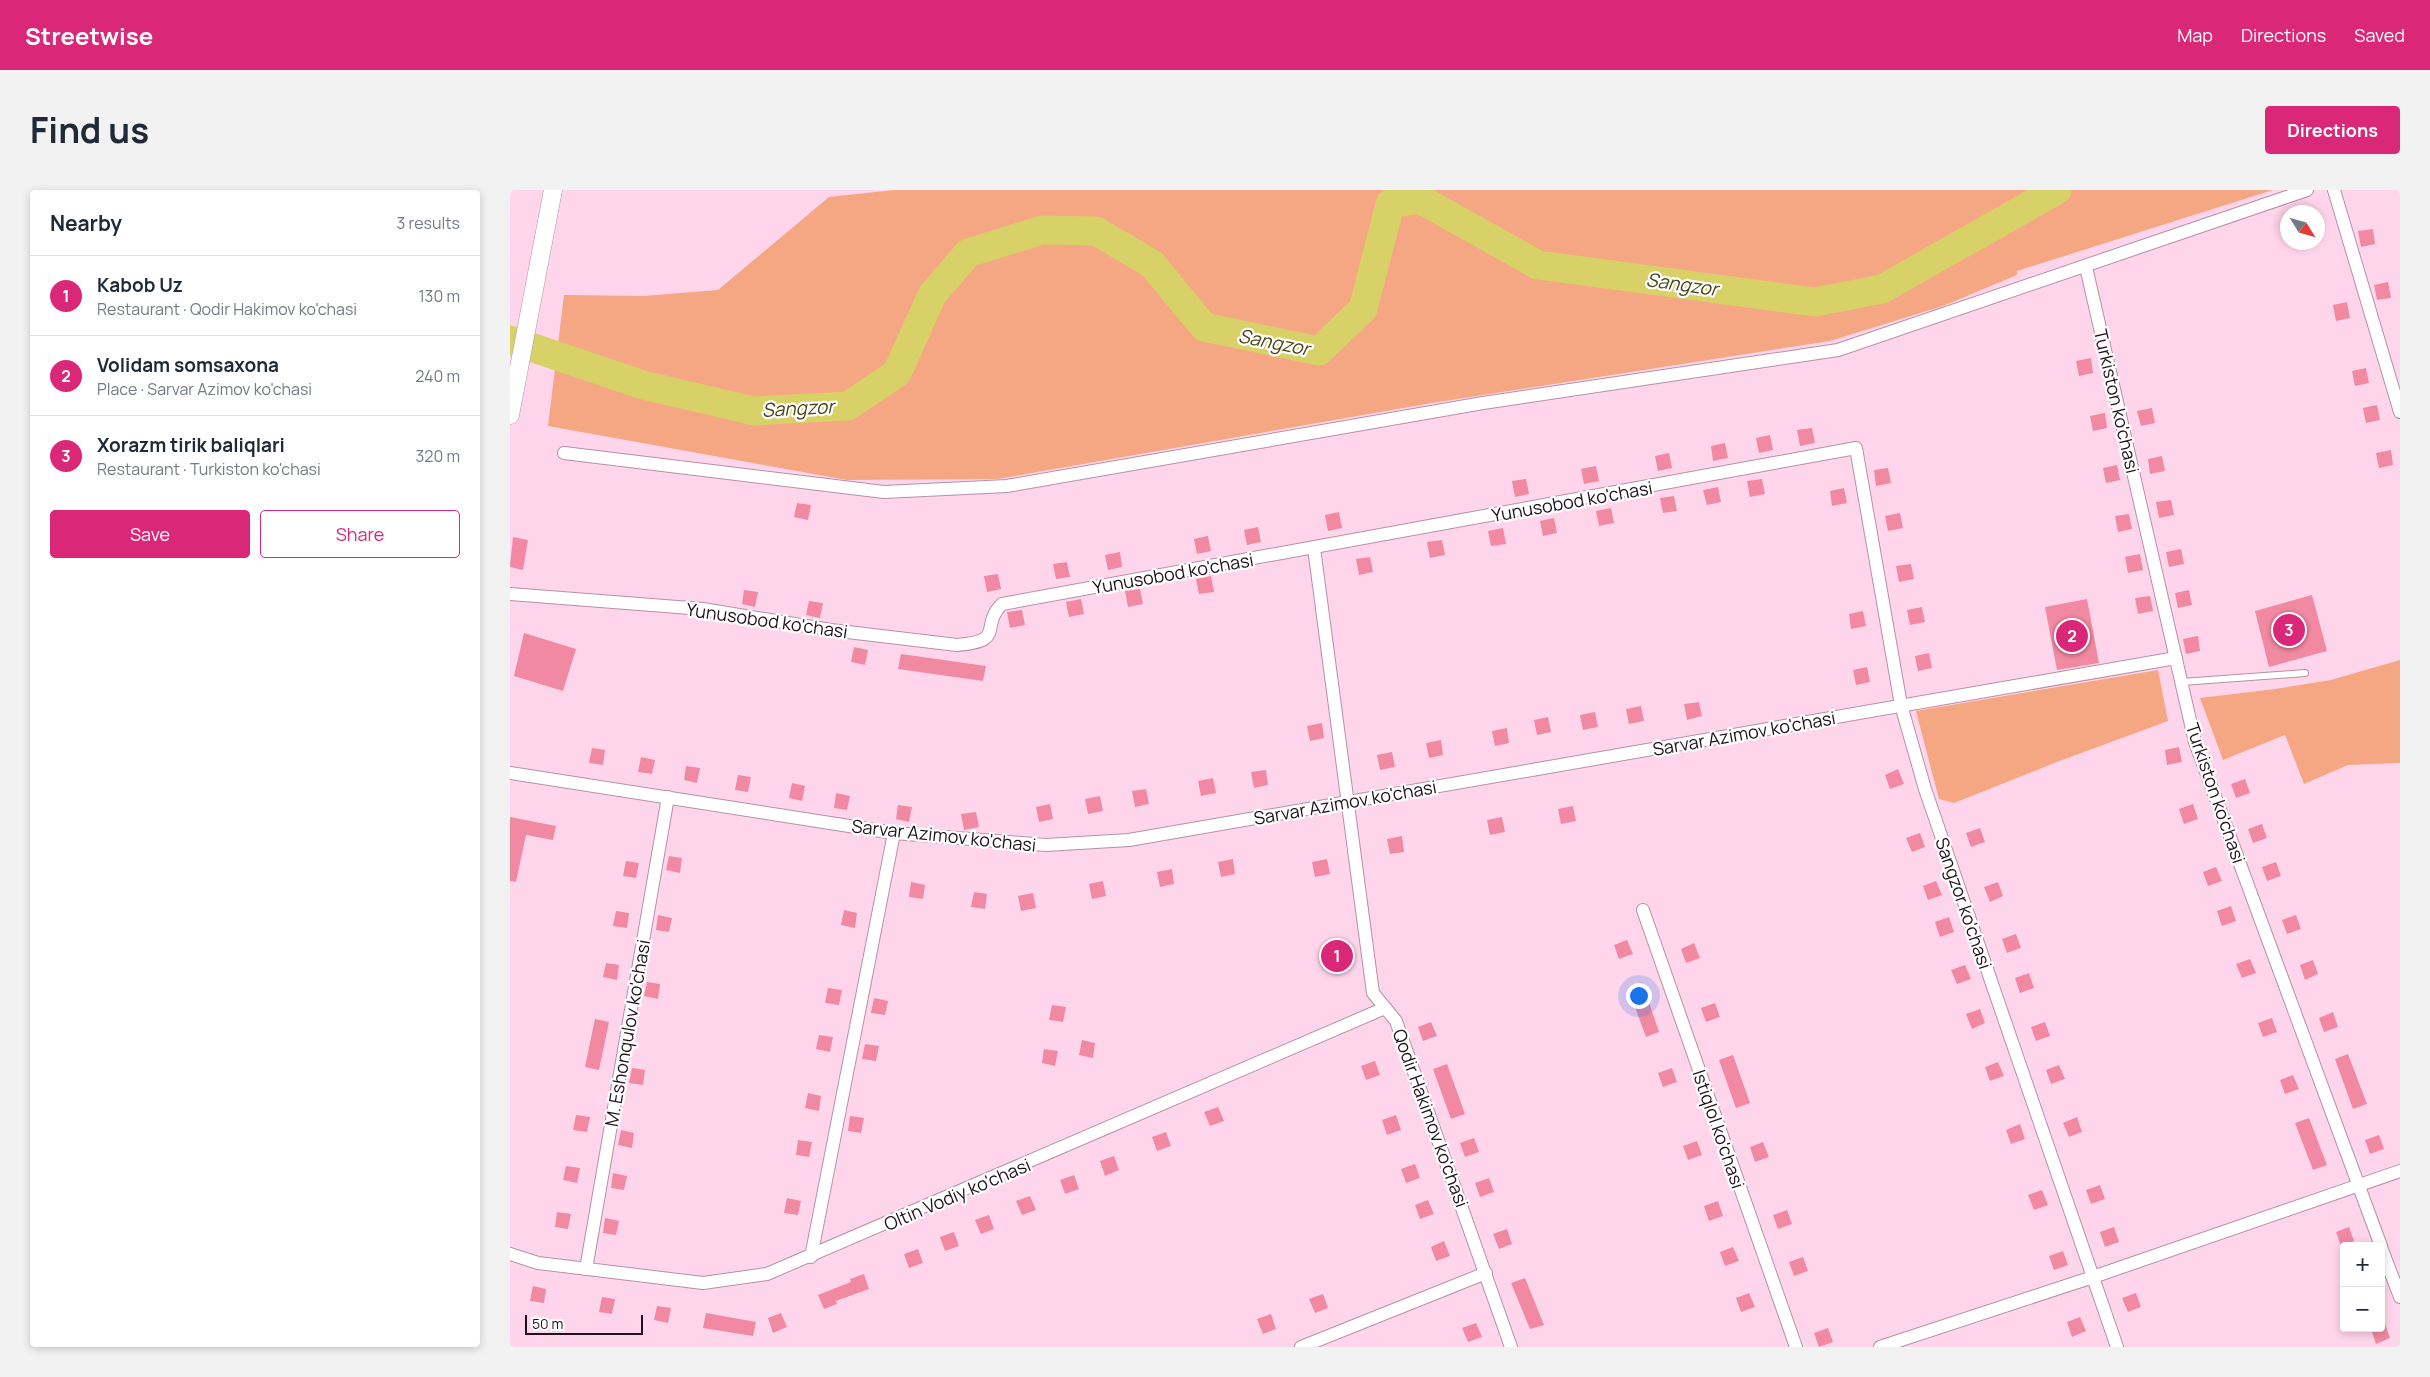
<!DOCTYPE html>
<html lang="en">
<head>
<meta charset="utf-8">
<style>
  body { margin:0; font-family:Manrope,sans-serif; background:#f2f2f3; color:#1f2937 }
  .controls { position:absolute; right:15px; bottom:15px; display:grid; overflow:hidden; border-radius:5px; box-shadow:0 2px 8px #0003 }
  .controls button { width:45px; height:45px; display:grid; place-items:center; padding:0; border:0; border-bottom:1px solid #e0e1e3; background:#fff; color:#1f2937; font:25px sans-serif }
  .compass { position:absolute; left:1770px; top:15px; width:45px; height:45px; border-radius:50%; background:#fff; box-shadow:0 2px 8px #0003; rotate:127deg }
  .scale { position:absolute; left:15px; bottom:12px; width:118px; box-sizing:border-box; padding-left:5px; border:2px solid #20121a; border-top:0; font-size:14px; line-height:18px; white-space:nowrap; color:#20121a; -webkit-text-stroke:4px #fff; paint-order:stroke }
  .you { position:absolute; left:1128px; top:805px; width:18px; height:18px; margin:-12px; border:4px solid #fff; border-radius:50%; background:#1a73e8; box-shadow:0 0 0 8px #1a73e833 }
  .badge { display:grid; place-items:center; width:32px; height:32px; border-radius:50%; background:#db2777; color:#fff; font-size:16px; font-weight:700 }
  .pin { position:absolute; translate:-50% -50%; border:2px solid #fff; box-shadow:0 1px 5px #0006 }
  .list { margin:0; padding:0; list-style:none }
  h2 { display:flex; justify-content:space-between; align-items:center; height:65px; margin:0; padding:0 20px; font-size:21px }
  h2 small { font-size:16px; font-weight:400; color:#747a83 }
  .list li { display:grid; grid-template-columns:32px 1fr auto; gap:15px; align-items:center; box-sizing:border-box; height:80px; padding:0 20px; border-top:1px solid #e0e1e3 }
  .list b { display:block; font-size:19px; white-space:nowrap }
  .list p { margin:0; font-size:16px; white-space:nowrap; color:#747a83 }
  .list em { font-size:16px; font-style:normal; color:#747a83 }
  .actions { display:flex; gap:10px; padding:15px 20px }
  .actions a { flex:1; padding:11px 0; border:1px solid #db2777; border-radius:5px; text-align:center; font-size:18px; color:#db2777 }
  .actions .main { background:#db2777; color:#fff }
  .map { position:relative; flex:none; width:1890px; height:1157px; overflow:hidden; border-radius:5px }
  header { display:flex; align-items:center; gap:30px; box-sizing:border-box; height:70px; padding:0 25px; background:#db2777; color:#fff }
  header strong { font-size:24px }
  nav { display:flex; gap:28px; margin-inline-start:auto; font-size:18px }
  .intro { display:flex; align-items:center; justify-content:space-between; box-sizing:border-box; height:120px; padding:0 30px }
  h1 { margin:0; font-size:35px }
  .button { padding:12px 22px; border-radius:5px; background:#db2777; color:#fff; font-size:18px; font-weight:700 }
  main { display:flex; gap:30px; padding:0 30px }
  aside { flex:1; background:#fff; border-radius:5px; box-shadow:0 2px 8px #0003 }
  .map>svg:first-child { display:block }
</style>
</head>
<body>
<header>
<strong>Streetwise</strong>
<nav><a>Map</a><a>Directions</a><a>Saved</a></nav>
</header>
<div class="intro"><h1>Find us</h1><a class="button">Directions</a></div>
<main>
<aside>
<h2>Nearby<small>3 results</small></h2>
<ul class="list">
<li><span class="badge">1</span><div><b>Kabob Uz</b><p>Restaurant · Qodir Hakimov ko'chasi</p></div><em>130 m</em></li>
<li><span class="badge">2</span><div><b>Volidam somsaxona</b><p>Place · Sarvar Azimov ko'chasi</p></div><em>240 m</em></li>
<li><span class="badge">3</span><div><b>Xorazm tirik baliqlari</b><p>Restaurant · Turkiston ko'chasi</p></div><em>320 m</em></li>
</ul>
<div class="actions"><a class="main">Save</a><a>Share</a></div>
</aside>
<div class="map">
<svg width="1890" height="1157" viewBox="0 0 1890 1157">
  <rect width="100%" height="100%" fill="#ffd5eb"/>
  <g fill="#f5a683">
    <polygon points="384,0 1763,0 1507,81 1507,85 1433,116 1320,151 922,213 488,289 337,290 38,236 54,105 134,106 208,100 319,7"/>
    <polygon points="1890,470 1890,573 1838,575 1794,594 1775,545 1713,570 1690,508 1765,499 1821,490"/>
    <polygon points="1648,480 1658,531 1547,572 1444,613 1429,609 1406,521"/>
  </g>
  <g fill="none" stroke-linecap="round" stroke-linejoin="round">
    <polyline stroke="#d8d167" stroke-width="29" points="0,150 133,195 244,221 338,216 387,183 422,105 458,63 532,40 586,41 642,74 694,137 809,161 853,119 880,14 910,9 1028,75 1305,112 1372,99 1547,0"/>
  </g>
  <g fill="#f089a1">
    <polygon points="1863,39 1865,54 1851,57 1848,41"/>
    <polygon points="1878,92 1881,108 1867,110 1864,95"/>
    <polygon points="1837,112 1840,128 1826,131 1823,115"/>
    <polygon points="1581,168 1583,183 1569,186 1566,171"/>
    <polygon points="1856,178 1859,193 1845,196 1842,181"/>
    <polygon points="1867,215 1870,230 1856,233 1853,218"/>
    <polygon points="1642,218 1645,233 1631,236 1627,221"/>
    <polygon points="1595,223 1597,238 1583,241 1580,226"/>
    <polygon points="1302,238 1305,253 1290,256 1287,240"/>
    <polygon points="1260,245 1263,260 1249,263 1246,248"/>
    <polygon points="1215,253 1218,268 1203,271 1201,256"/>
    <polygon points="1881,260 1883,275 1869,278 1866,263"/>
    <polygon points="1159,263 1162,278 1148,281 1145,266"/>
    <polygon points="1652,266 1655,281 1640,284 1638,269"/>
    <polygon points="1607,275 1610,290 1596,293 1593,278"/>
    <polygon points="1086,276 1089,291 1074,294 1071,279"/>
    <polygon points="1378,278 1381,293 1366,296 1364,280"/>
    <polygon points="1016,289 1019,304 1005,307 1002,291"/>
    <polygon points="1252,289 1255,304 1240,307 1237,291"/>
    <polygon points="1208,297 1211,312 1197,315 1193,300"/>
    <polygon points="1334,298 1337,313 1322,316 1320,301"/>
    <polygon points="1164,306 1167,321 1153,323 1150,308"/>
    <polygon points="1661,310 1664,325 1649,328 1646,312"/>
    <polygon points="287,313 301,315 298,330 284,327"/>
    <polygon points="1101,318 1104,333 1089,336 1086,321"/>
    <polygon points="829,322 832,338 818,341 815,325"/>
    <polygon points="1390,323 1393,338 1378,341 1375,326"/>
    <polygon points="1619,324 1622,339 1608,342 1605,326"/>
    <polygon points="1044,328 1047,343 1033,346 1030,331"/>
    <polygon points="748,337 751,352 737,355 734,340"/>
    <polygon points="993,338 996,354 981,356 978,341"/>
    <polygon points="698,346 701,361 687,364 684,349"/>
    <polygon points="3,347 18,350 13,380 0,377"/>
    <polygon points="932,350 935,365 920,368 917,352"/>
    <polygon points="1671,359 1674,374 1659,377 1656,362"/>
    <polygon points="610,362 612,377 598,380 595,365"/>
    <polygon points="1630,364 1633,380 1618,383 1615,367"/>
    <polygon points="860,367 863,382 849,385 846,369"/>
    <polygon points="557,372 560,387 546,389 543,374"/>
    <polygon points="1401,374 1404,389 1389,392 1386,376"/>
    <polygon points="488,384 491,399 477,402 474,386"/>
    <polygon points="701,386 704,402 689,404 686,389"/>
    <polygon points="630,399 633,414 618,417 615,401"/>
    <polygon points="234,400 248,402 245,417 232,414"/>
    <polygon points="1679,400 1682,415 1668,418 1665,403"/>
    <polygon points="1802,405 1817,461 1759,477 1745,421"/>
    <polygon points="1640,406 1643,421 1628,424 1625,408"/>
    <polygon points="571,409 574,424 559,427 556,412"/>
    <polygon points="1577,409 1589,473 1547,480 1535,417"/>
    <polygon points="299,411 313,413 310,428 296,425"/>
    <polygon points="1412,417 1415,432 1400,435 1397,420"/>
    <polygon points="512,420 515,435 500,438 497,422"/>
    <polygon points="1353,421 1356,436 1341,439 1339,424"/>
    <polygon points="14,443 66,459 53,501 4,486"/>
    <polygon points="1688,446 1690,461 1676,464 1673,449"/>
    <polygon points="344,457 358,460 355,475 341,472"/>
    <polygon points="1419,463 1422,478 1408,481 1405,466"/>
    <polygon points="391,464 476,476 473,491 388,479"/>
    <polygon points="1357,477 1360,492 1346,495 1343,480"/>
    <polygon points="1189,512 1192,526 1177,530 1174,514"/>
    <polygon points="1131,516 1134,531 1119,534 1116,519"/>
    <polygon points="1085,522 1088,537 1073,540 1070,525"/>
    <polygon points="1038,527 1041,542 1027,545 1024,530"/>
    <polygon points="812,533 814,548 800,551 797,536"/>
    <polygon points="997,538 999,553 985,556 982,541"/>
    <polygon points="931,550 933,565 919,568 916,553"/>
    <polygon points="1669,557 1672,572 1657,575 1655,560"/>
    <polygon points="82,558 95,560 93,575 79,573"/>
    <polygon points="882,562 885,577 870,580 867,565"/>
    <polygon points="131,567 145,570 142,584 128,582"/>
    <polygon points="176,576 190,578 187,593 174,590"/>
    <polygon points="1388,579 1394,594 1380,599 1375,585"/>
    <polygon points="756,580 758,595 744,598 741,582"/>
    <polygon points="228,585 241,587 238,602 225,600"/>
    <polygon points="703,588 706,603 691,606 688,591"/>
    <polygon points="1735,589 1740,603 1726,608 1721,594"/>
    <polygon points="282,593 295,596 292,611 279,608"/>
    <polygon points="636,599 639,614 625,617 622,601"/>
    <polygon points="326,603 340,606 337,620 324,618"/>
    <polygon points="590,606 593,621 578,624 575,609"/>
    <polygon points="540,614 543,629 529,632 526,617"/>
    <polygon points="1683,614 1688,629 1674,634 1669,619"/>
    <polygon points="388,615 402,617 399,632 386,629"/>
    <polygon points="1063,616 1066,631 1051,634 1048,619"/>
    <polygon points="466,622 469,637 454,640 451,624"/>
    <polygon points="0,627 46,636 43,650 16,645 6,692 0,691"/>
    <polygon points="992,627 995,642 980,645 977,630"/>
    <polygon points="1752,634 1757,648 1743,653 1738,639"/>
    <polygon points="1470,638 1475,652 1461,657 1456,643"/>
    <polygon points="1410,643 1415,657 1402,662 1396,648"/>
    <polygon points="892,646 894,662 880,664 877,649"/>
    <polygon points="159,666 172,668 170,683 156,680"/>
    <polygon points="723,669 725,684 711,687 708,672"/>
    <polygon points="817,669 820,684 805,687 802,672"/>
    <polygon points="116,671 129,673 126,688 113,686"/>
    <polygon points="1766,672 1771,686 1757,691 1752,677"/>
    <polygon points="1706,677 1712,691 1698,696 1693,682"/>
    <polygon points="662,679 664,694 650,697 647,682"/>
    <polygon points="593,691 596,706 582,709 579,694"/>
    <polygon points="1426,691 1432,705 1418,710 1413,696"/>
    <polygon points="401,692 415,695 413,709 399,707"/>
    <polygon points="1488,692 1493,706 1480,712 1474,697"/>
    <polygon points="464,702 477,704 475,719 461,717"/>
    <polygon points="523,703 526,718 511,721 508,706"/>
    <polygon points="1721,716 1726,731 1712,736 1707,721"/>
    <polygon points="334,720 347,723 345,738 331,735"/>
    <polygon points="106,721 119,723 117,738 103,736"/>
    <polygon points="148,725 162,728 159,742 146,740"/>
    <polygon points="1786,725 1791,739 1777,744 1772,730"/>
    <polygon points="1439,727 1444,742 1430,747 1425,732"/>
    <polygon points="1506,744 1511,758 1497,763 1492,749"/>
    <polygon points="1117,750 1123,764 1109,769 1104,755"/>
    <polygon points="1184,753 1190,768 1176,773 1171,759"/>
    <polygon points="833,759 836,774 821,777 818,762"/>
    <polygon points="1740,769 1746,783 1732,788 1726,774"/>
    <polygon points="1803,770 1808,784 1795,790 1790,775"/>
    <polygon points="96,773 109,775 107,790 93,787"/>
    <polygon points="1455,775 1461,789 1447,794 1441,780"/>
    <polygon points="1519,783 1524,798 1510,803 1505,788"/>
    <polygon points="137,792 150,794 148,809 134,806"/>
    <polygon points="1132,792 1149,842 1136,847 1118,798"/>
    <polygon points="318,798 332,800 329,815 315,813"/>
    <polygon points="364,808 378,811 375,825 361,823"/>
    <polygon points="1205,813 1210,827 1196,832 1191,818"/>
    <polygon points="542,815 556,817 553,832 539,830"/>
    <polygon points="1470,819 1475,833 1462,839 1456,824"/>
    <polygon points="1823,822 1828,837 1814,842 1809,828"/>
    <polygon points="1762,828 1767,842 1753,847 1748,833"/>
    <polygon points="85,829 99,832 89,880 75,877"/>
    <polygon points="921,832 927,846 913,851 908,837"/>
    <polygon points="1535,832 1540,846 1526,851 1521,837"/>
    <polygon points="309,845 323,847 320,862 306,859"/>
    <polygon points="572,850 585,853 583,868 569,865"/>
    <polygon points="355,854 369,856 366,871 352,869"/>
    <polygon points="534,859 548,861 545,876 532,873"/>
    <polygon points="1838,864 1857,914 1843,919 1825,869"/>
    <polygon points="1223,865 1240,913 1226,918 1209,870"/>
    <polygon points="865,871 870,885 856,890 851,876"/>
    <polygon points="1488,872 1494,886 1480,891 1475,877"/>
    <polygon points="937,874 955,924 941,929 923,879"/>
    <polygon points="1549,875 1555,889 1541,894 1536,880"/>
    <polygon points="122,878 135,880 133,895 119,893"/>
    <polygon points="1162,878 1167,892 1153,897 1148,883"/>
    <polygon points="1783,885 1789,899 1775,904 1770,890"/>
    <polygon points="298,903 311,906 309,921 295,918"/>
    <polygon points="708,917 714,931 700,936 694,922"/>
    <polygon points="66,925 80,927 77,942 63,940"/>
    <polygon points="886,925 891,940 877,945 872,930"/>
    <polygon points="340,926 354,928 351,943 338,941"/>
    <polygon points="1567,927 1572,942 1559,947 1553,933"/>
    <polygon points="1799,928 1817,975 1803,980 1785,933"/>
    <polygon points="1510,934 1515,949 1501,954 1496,940"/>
    <polygon points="111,940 124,943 122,958 108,955"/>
    <polygon points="656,942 661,956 647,961 642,947"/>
    <polygon points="1869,945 1874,959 1860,964 1855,950"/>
    <polygon points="964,948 969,962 955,967 950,953"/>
    <polygon points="288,950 302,952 299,967 286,965"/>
    <polygon points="1187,951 1192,965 1178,970 1173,956"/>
    <polygon points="1253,952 1259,967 1245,972 1240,957"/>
    <polygon points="604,966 609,980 595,986 590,971"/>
    <polygon points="905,974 910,988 896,993 891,979"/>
    <polygon points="56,976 70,978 67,993 53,990"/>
    <polygon points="103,983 117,986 114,1000 101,998"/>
    <polygon points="564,985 569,999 555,1004 550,990"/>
    <polygon points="979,988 984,1002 970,1007 965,993"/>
    <polygon points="1590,995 1595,1009 1581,1014 1576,1000"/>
    <polygon points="1532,1000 1538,1015 1524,1020 1518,1005"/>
    <polygon points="520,1006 526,1020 512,1025 506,1011"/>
    <polygon points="277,1008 291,1011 288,1025 274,1023"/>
    <polygon points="918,1010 924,1024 910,1029 905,1015"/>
    <polygon points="1208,1011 1213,1026 1199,1031 1194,1016"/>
    <polygon points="1277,1020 1282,1034 1268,1039 1263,1025"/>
    <polygon points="47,1022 61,1024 58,1039 45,1037"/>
    <polygon points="479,1025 484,1039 471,1044 465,1030"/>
    <polygon points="95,1028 109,1031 106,1045 93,1043"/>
    <polygon points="1604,1037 1609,1052 1595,1057 1590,1042"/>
    <polygon points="1839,1037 1844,1051 1831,1056 1826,1042"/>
    <polygon points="997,1039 1002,1054 989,1059 983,1044"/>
    <polygon points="444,1042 449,1056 435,1061 430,1047"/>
    <polygon points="934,1051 940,1066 926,1071 921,1057"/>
    <polygon points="1223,1057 1229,1071 1215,1076 1210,1062"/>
    <polygon points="408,1059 413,1073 399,1078 394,1064"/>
    <polygon points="1553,1061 1558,1075 1544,1080 1539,1066"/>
    <polygon points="1293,1067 1298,1081 1284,1086 1279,1072"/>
    <polygon points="354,1084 359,1099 326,1111 327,1114 314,1119 308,1105 341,1092 340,1089"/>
    <polygon points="1015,1088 1034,1135 1020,1139 1001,1093"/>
    <polygon points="23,1096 36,1099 34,1113 20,1111"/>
    <polygon points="1239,1103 1245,1117 1231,1122 1226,1108"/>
    <polygon points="1626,1103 1631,1117 1618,1122 1612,1108"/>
    <polygon points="813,1104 818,1118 805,1123 799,1109"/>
    <polygon points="92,1107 105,1109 102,1124 89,1122"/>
    <polygon points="147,1116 161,1118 158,1133 144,1130"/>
    <polygon points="196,1123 246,1132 243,1146 193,1138"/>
    <polygon points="271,1123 277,1137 263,1143 258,1128"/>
    <polygon points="761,1124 766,1139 753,1144 747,1129"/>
    <polygon points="1570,1127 1576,1141 1562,1147 1557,1132"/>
    <polygon points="966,1133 972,1147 958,1152 952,1138"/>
    <polygon points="1875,1134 1880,1148 1866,1154 1861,1139 1871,1138 1871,1135"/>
    <polygon points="1318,1138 1323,1152 1309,1157 1304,1143"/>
  </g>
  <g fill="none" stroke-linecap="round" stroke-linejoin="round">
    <g stroke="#b790a5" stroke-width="8">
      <polyline id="service" points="1672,492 1795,483"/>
    </g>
    <g stroke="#b790a5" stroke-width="14">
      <g id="minor">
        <polyline points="1824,0 1890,222"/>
        <polyline points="1576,77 1685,552 1871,1056"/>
        <polyline points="54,263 374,302 497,296 973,213 1328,160 1797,0"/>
        <polyline points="804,358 863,803 886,831 1001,1157"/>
        <path d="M0,404L193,419L321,440L447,455C497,451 469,437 492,414L1346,258L1391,515L1415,599L1607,1157"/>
        <polyline points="0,583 384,643 536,655 619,650 1666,468"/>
        <polyline points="1133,720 1286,1157"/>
        <polyline points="1871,1057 1890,1107"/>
        <polyline points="0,1064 28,1073 193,1093 257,1084 875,818"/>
        <polyline points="301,1067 384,643"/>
        <polyline points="76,1079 158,607"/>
        <polyline points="791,1157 976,1083"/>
        <polyline points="1370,1157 1583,1087 1890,981"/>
      </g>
    </g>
    <g stroke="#b790a5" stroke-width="19">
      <polyline id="secondary" points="0,225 43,0"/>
    </g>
    <use href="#service" stroke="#fff" stroke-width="6"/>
    <use href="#minor" stroke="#fff" stroke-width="12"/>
    <use href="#secondary" stroke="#fff" stroke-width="18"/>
  </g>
  <g text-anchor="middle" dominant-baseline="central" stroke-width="4.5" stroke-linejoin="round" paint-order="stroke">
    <g font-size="18" fill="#20121a" stroke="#fff">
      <text transform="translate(1607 211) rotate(77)">Turkiston ko'chasi</text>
      <text transform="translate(1062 311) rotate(-10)">Yunusobod ko'chasi</text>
      <text transform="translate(663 383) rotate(-10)">Yunusobod ko'chasi</text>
      <text transform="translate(257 430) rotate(8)">Yunusobod ko'chasi</text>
      <text transform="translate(1234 543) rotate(-10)">Sarvar Azimov ko'chasi</text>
      <text transform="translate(1706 603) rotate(71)">Turkiston ko'chasi</text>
      <text transform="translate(835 612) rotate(-10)">Sarvar Azimov ko'chasi</text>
      <text transform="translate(434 645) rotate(6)">Sarvar Azimov ko'chasi</text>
      <text transform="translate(1454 713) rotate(71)">Sangzor ko'chasi</text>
      <text transform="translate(117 843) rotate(-80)">M. Eshonqulov ko'chasi</text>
      <text transform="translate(921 928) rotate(70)">Qodir Hakimov ko'chasi</text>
      <text transform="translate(1209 939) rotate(71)">Istiqlol ko'chasi</text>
      <text transform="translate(447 1004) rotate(-23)">Oltin Vodiy ko'chasi</text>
    </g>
    <g font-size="19" font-style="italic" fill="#49461a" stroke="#fff">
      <text transform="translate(1172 94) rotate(8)">Sangzor</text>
      <text transform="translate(764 152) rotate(11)">Sangzor</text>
      <text transform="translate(288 218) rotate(-3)">Sangzor</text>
    </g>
  </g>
</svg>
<div class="controls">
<button>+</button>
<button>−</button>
</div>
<svg class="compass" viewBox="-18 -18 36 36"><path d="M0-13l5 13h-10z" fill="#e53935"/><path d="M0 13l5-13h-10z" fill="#747a83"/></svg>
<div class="scale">50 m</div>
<div class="you"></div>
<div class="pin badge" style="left:827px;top:766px">1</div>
<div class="pin badge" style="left:1562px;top:446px">2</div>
<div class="pin badge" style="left:1779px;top:440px">3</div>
</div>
</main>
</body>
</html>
